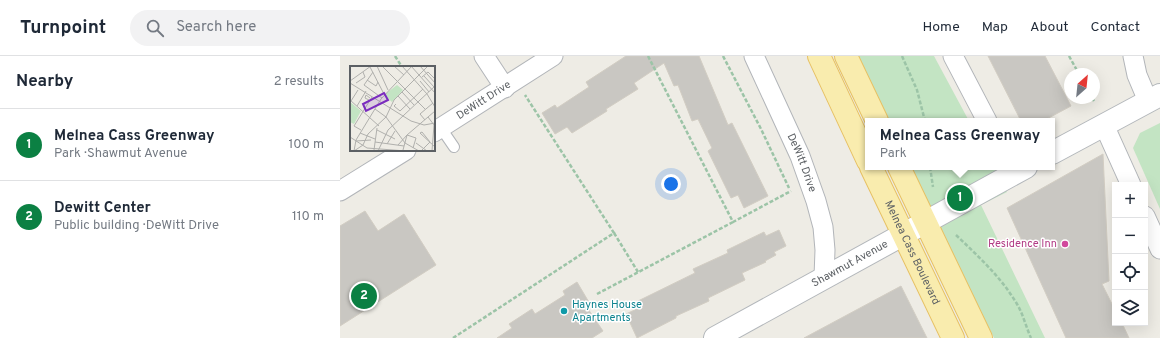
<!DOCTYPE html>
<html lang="en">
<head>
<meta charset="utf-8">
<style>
  body { margin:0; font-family:Overpass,sans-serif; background:#f2f2f3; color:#1f2937 }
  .controls { position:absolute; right:12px; bottom:12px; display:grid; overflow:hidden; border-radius:0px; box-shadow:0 4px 16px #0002 }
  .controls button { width:36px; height:36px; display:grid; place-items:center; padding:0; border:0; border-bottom:1px solid #e0e1e3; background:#fff; color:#1f2937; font:20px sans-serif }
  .compass { position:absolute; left:724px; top:12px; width:36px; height:36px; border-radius:50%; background:#fff; box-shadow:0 4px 16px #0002; rotate:27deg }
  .you { position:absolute; left:331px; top:128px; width:14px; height:14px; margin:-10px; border:3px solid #fff; border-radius:50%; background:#1a73e8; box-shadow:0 0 0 6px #1a73e833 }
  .badge { display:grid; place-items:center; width:26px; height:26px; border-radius:50%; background:#0b8043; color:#fff; font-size:13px; font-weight:700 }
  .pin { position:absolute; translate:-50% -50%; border:2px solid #fff; box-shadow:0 1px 4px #0006 }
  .popup { position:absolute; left:525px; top:62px; width:190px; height:52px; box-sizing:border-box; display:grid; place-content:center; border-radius:0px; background:#fff; filter:drop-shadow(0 1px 3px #0005); font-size:13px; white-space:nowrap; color:#747a83 }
  .popup b { font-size:15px; color:#1f2937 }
  .popup::after { content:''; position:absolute; left:50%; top:100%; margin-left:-8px; border:8px solid transparent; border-top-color:#fff }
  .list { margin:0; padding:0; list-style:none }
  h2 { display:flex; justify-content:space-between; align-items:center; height:52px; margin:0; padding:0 16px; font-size:17px }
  h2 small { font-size:13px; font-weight:400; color:#747a83 }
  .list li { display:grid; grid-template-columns:26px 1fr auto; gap:12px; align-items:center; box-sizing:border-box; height:72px; padding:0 16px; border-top:1px solid #e0e1e3 }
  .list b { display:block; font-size:15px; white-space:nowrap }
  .list p { margin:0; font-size:13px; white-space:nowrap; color:#747a83 }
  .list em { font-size:13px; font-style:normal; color:#747a83 }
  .icon { flex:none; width:22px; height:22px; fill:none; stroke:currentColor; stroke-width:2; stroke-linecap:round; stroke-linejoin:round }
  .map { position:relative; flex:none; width:820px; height:282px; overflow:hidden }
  header { display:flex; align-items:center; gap:24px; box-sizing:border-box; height:56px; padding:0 20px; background:#fff; border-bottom:1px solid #e0e1e3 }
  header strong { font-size:19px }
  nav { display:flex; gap:22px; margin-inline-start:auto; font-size:14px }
  .search { width:280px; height:36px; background:#f2f2f3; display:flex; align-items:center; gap:10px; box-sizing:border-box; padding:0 14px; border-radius:22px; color:#747a83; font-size:15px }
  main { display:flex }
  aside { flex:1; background:#fff }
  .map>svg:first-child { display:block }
</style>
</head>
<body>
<header>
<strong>Turnpoint</strong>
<div class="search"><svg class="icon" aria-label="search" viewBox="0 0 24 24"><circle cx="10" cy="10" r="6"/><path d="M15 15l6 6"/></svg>Search here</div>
<nav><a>Home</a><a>Map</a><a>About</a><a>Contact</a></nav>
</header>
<main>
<aside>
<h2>Nearby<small>2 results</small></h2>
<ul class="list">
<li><span class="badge">1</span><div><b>Melnea Cass Greenway</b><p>Park · Shawmut Avenue</p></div><em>100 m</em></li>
<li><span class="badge">2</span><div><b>Dewitt Center</b><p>Public building · DeWitt Drive</p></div><em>110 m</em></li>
</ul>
</aside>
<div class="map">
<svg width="820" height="282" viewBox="0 0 820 282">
  <rect width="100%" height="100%" fill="#eeece5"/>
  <g fill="#c3e4c3">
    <polygon points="516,0 594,0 629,65 548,65"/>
    <polygon points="820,67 820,153 793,92 800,77"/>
    <polygon points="570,111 653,111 667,136 641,149 705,282 654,282"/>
  </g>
  <g fill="#c9c7c2" stroke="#d2cdc3">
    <polygon points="286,0 359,0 388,69 392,67 428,140 404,152 398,139 391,142 368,95 372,92 358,63 352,65 338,29 334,30 324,7 294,27 298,33 266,53 267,55 232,77 227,71 215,78 202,57 215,49 217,52 249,31 246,26"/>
    <polygon points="648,0 705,0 731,50 703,65 681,65"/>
    <polygon points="763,98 769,225 762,228 775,254 775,267 782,267 789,282 726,282 667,152"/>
    <polygon points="25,155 38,175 64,158 96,209 0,270 0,170"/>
    <polygon points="439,174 446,190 434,196 436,199 425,205 426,206 402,217 405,224 368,242 369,245 336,260 336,262 297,282 286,258 301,251 298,245 355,217 353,213 388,197 387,194 424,176 426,180"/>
    <polygon points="237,226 250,248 246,250 263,275 252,282 157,282 172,272 169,268 192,253 195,258 225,239 223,235"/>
    <polygon points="561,230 587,282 464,282"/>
  </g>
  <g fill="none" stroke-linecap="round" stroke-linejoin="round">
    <g stroke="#b2b5b9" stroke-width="12">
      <polyline id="service" points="101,72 114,91"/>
    </g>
    <g stroke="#b2b5b9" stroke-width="21">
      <g id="minor">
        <polyline points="144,0 165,32"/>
        <path id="s1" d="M414,0L460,100L476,145L483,171L485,194L484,221"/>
        <polyline points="613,0 647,65"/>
        <polyline points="793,0 797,19 808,45"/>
        <polyline points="764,69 791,129"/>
        <path id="s2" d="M94,76L213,0"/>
        <polyline points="0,135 66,94"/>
        <polyline points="805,160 820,193"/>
      </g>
    </g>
    <g stroke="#b3b7bb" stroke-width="24">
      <g id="secondary">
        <polyline points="712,97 820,39"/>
        <path id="s3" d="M375,282L686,111"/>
      </g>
    </g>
    <g stroke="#e7c164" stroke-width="24">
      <g id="primary">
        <polyline points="479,0 528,105"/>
        <polyline points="506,0 537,65"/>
        <path id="s4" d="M531,111L613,282"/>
        <polyline points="559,111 641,282"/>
      </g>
    </g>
    <g stroke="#9cc4a7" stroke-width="2.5" stroke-dasharray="4 2" stroke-linecap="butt">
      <polyline points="55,0 62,11"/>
      <polyline points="308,0 393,166 451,135"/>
      <polyline points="383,0 421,73 449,132"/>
      <polyline points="562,0 577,34 585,65"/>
      <polyline points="729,0 739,18"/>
      <polyline points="752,42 754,45"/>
      <polyline points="590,111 593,131"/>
      <polyline points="274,177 298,216"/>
      <path d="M616,179C638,200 661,221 677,248C683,258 686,271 691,282"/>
      <polyline points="257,238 393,166"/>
      <polyline points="113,282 274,177 185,39"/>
    </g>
    <use href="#service" stroke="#fff" stroke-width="10"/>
    <use href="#minor" stroke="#fff" stroke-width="19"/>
    <use href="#secondary" stroke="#fff" stroke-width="22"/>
    <use href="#primary" stroke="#f9ecae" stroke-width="22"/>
  </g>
  <circle fill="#d1479c" stroke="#fff" stroke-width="1.5" cx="725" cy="188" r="4"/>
  <circle fill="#0f9aa8" stroke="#fff" stroke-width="1.5" cx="224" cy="255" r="4"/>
  <g text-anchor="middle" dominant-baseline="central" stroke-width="3" stroke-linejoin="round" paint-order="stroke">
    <g font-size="11" fill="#5c6064" stroke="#fff">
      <text stroke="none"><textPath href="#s2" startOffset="59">DeWitt Drive</textPath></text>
      <text stroke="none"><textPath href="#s1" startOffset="117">DeWitt Drive</textPath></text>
      <text stroke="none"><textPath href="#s4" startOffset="95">Melnea Cass Boulevard</textPath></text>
      <text stroke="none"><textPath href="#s3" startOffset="154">Shawmut Avenue</textPath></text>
    </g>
    <g font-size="11" fill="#b23c85" stroke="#fff" text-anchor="end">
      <text x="717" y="188">Residence Inn</text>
    </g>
    <g font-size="11" fill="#0d838f" stroke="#fff" text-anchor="start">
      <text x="232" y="249">Haynes House<tspan x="232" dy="13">Apartments</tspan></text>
    </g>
  </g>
  <g transform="translate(10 10)">
    <rect width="85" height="85" fill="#eeece5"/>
    <path d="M47,19L53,24L42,36L34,29ZM0,36L11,45L4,58L0,56Z" fill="#c3e4c3"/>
    <path fill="none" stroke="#b0b0ad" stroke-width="1" d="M27,0L38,24M32,0L75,43M44,0L54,9M52,0L77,28L85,41M61,0L85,27M70,0L85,17M20,1L34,28M23,6L14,19L32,32M74,10L84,21M72,11L78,6L85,13M17,14L26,20L28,16M0,15L21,0M70,15L79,26M0,17L61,55L74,59L85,57M6,17L15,11L13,6M52,26L64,39M48,30L60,43M0,34L29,60M19,34L15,32L16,29L20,32M1,35L8,24M46,38L44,40L50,45L73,23M7,40L16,25M25,43L36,51L55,77L69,85M78,51L84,59L82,85M75,54L70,48L83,37M11,64L4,60L22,31M27,64L45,73M10,67L25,73M70,67L72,66L80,76L71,85M70,67L85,81M0,71L17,82L56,85M6,75L21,74M25,76L54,80M66,77L77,85M37,78L45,65M48,79L57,69L66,72L63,82M24,84L27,62M53,84L57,69L85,45M4,85L13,79L18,68L36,51L44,34L78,0M4,85L6,74L31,33L62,0M28,85L38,64L85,20"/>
    <path fill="#7b2cbf" fill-opacity="0.15" stroke="#7b2cbf" stroke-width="2" d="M34,27L38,34L16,45L13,38Z"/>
    <rect width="85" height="85" fill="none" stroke="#5c6064" stroke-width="2"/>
  </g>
</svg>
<div class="controls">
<button>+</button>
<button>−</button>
<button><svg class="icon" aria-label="locate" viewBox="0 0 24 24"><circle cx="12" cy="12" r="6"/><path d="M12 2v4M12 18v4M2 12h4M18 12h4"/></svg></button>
<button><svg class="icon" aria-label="layers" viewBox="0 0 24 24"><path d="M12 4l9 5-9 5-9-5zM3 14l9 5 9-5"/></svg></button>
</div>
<svg class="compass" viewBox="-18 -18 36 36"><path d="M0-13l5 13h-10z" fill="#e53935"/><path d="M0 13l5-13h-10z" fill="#747a83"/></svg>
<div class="you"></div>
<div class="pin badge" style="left:620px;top:142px">1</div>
<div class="popup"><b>Melnea Cass Greenway</b>Park</div>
<div class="pin badge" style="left:24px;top:240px">2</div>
</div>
</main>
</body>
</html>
